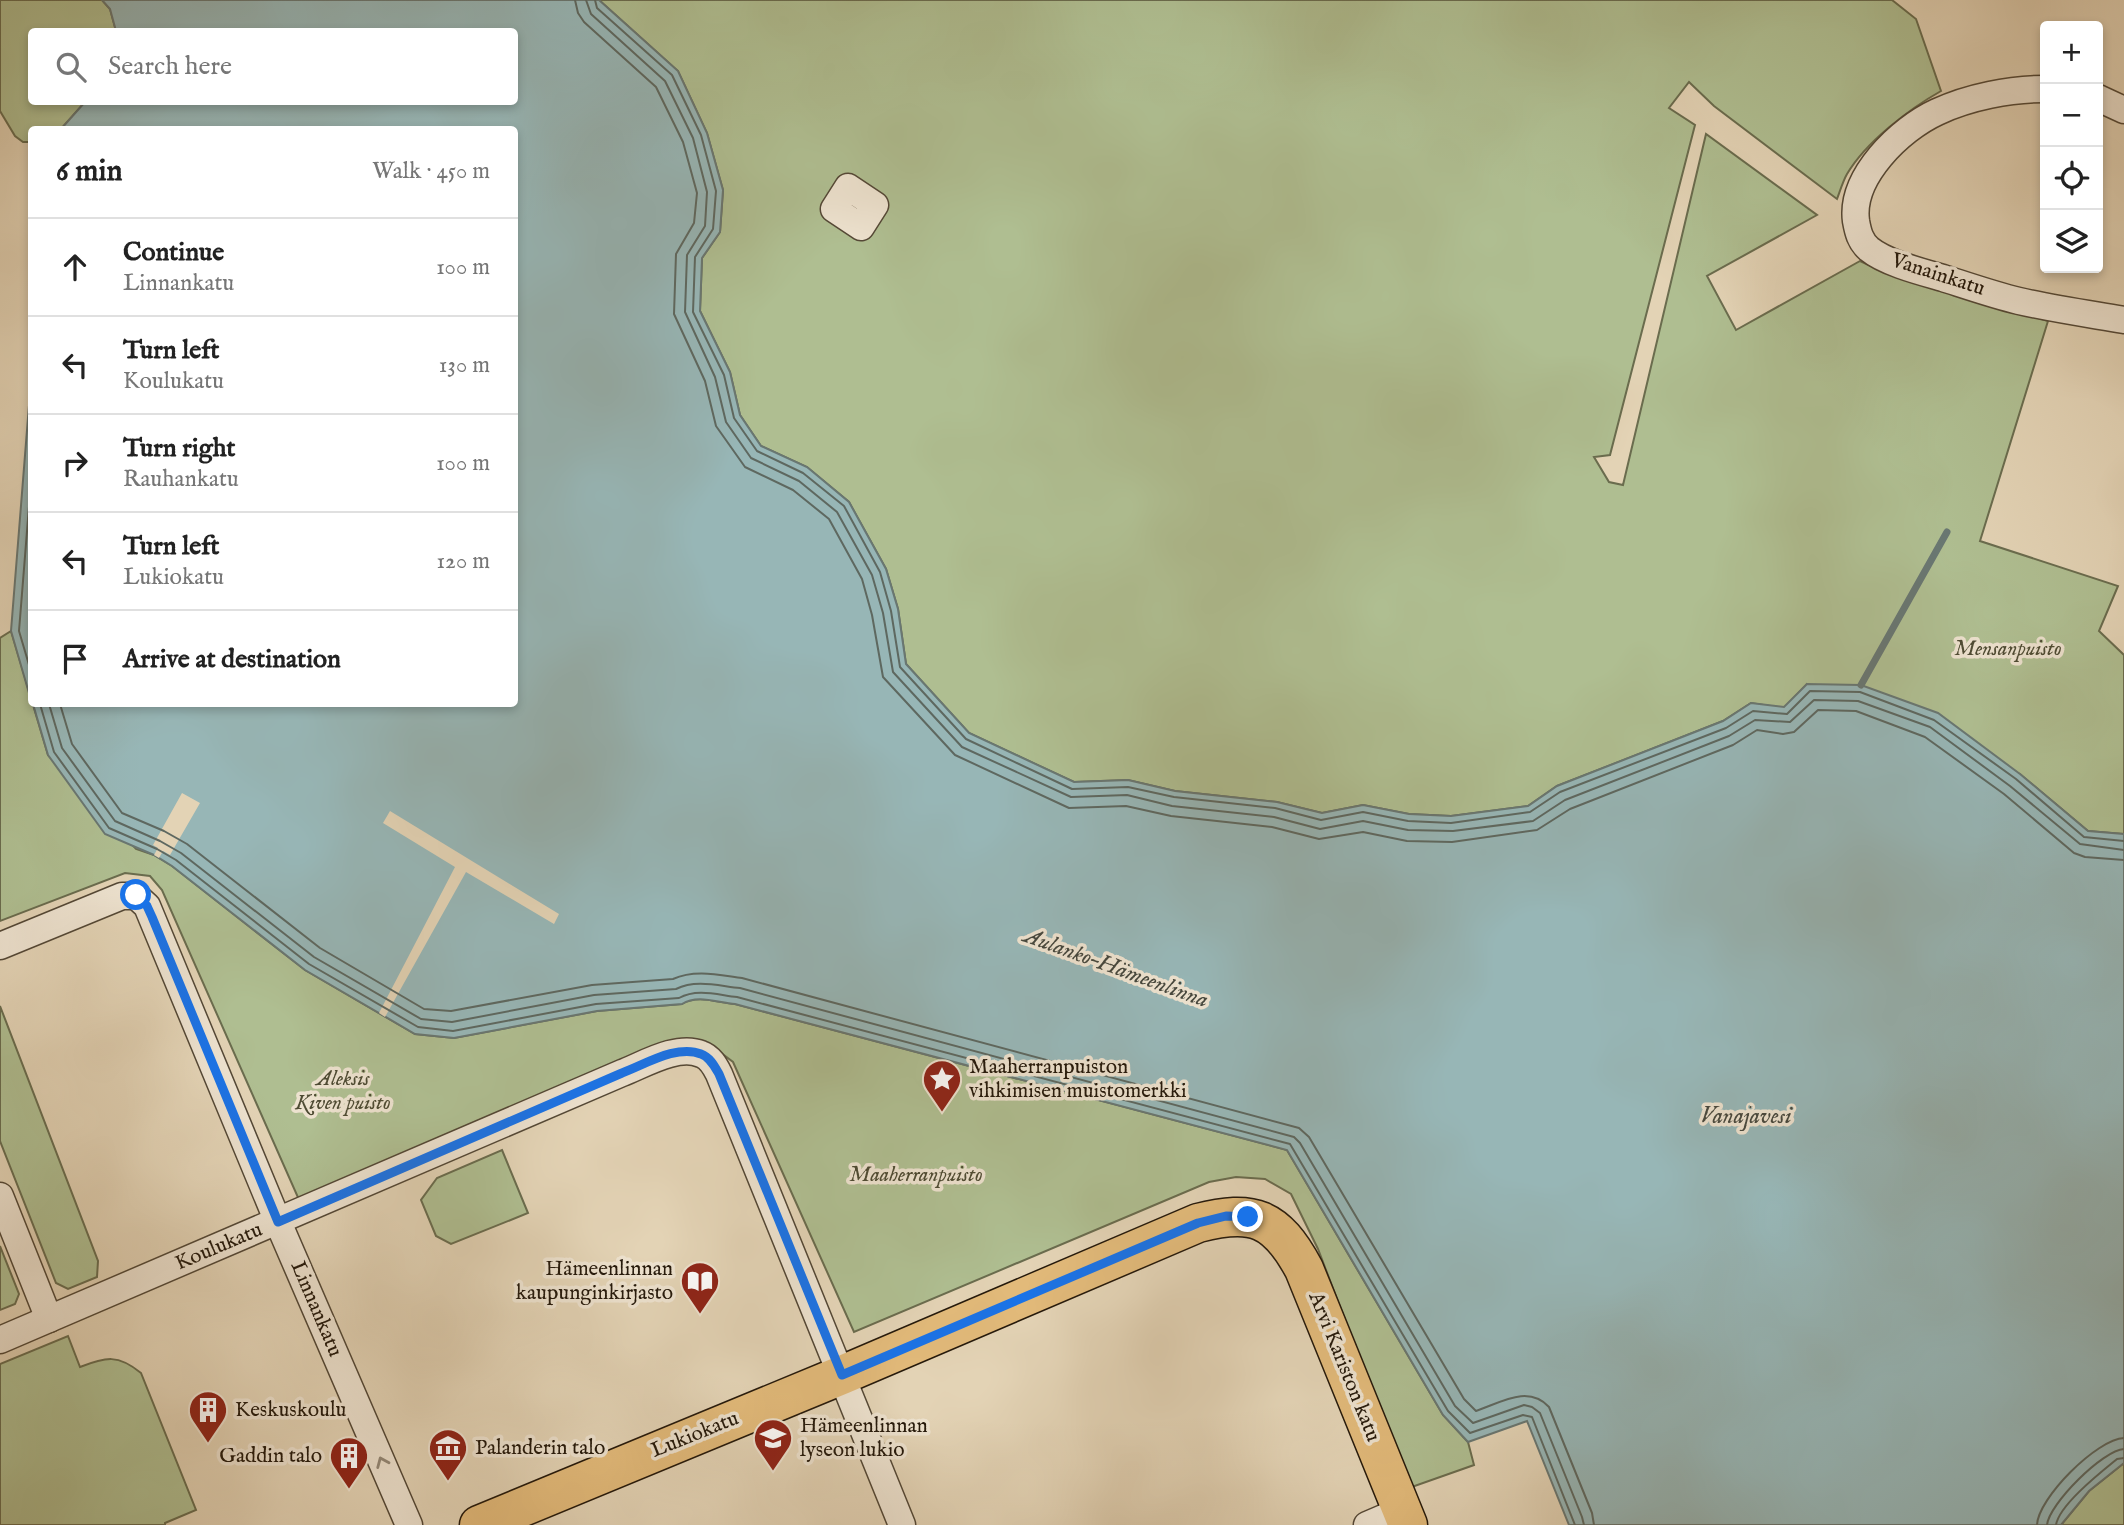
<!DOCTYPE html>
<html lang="en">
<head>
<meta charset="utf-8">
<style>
  body { margin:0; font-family:"IM FELL English",serif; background:#f6f6f6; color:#222 }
  .controls { position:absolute; right:21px; top:21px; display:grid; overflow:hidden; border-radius:7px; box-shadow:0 4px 10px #0003 }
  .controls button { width:63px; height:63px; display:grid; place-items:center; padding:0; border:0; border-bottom:2px solid #e0e0e0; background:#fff; color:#222; font:35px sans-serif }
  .stop { position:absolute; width:21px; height:21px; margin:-16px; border:5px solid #1a73e8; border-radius:50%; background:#fff }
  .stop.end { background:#1a73e8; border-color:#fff; box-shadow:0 2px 7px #0008 }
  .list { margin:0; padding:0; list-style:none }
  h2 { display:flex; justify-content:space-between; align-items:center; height:91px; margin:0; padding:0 28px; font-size:30px }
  h2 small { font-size:23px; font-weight:400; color:#767676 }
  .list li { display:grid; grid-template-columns:46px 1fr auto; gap:21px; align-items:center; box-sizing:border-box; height:98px; padding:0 28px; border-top:2px solid #e0e0e0 }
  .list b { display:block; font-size:26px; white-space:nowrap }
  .list p { margin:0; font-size:23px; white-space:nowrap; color:#767676 }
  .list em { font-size:23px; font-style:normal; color:#767676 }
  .icon { flex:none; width:38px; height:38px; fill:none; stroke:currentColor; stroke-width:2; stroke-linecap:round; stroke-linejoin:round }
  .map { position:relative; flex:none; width:2124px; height:1525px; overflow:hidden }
  .search { position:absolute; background:#fff; box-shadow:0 4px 10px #0003; left:28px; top:28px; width:490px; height:77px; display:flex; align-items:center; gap:18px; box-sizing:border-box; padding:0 24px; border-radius:7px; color:#767676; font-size:26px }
  .panel { position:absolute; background:#fff; box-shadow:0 4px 10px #0003; left:28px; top:126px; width:490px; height:581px; border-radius:7px }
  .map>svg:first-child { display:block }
</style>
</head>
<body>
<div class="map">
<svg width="2124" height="1525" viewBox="0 0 2124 1525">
  <rect width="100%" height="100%" fill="#e3d3b5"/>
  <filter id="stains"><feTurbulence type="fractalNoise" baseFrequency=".00286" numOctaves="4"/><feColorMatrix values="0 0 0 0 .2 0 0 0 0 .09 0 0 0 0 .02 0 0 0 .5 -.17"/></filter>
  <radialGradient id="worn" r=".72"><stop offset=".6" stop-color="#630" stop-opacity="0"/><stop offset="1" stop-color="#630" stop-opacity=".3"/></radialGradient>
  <g fill="#afbe91" stroke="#6a6c4e" stroke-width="2">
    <polygon points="0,0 102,0 110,9 116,31 32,32 32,102 85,102 61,129 32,130 31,142 23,142 15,136 0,111"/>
    <path d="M599,0H1892L1916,19L1941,91C1909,109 1866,142 1847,174C1843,181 1840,191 1837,199L1714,106L1689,82L1669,108L1695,125L1610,455L1594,457L1609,482L1623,485L1706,134L1817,215L1707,276L1736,330L1860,261L1888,274L2048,321L1980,541L2118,586L2099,631L2124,655V834L2088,831L2020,774L1807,684L1784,708L1751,703L1723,721L1557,786L1528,806L1451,816L1409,814L1363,805L1322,813L1277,802L1175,791L1128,780L1074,782L969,733L906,664L898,609L886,569L849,502L807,467L761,446L740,415L730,372L700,311L702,258L720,232L723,190L707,133L678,71Z"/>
    <path d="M11,631L48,755L136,849L154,855L172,866L305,970L415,1034L454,1038L597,1011L682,1004C698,994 718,1003 735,1004L1287,1150L1443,1415L1468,1442L1474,1465L1409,1488L1318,1249L1291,1194L1265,1179L1236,1177L1209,1182L854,1332L733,1062L713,1047L300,1202L162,890L150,876L125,873L0,921V638Z"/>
    <polygon points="0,1006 98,1261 97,1277 68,1289 56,1283 0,1141"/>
    <polygon points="502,1150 528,1213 451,1244 436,1236 421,1200 437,1178"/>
    <polygon points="0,1246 19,1294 15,1304 0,1310"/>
    <path d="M68,1336L80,1367C106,1357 118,1354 141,1373L196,1510L165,1523V1525H0V1364Z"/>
    <polygon points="2124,1463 2124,1525 2061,1525 2089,1491"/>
  </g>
  <g fill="#97b6b6" stroke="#697772" stroke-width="2">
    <path d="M102,0H599L678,71L707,133L723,190L720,232L702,258L700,311L730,372L740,415L761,446L807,467L849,502L886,569L898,609L906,664L969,733L1074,782L1128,780L1175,791L1277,802L1322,813L1363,805L1409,814L1451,816L1528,806L1557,786L1723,721L1751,703L1784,707L1807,684L1861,685L1938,713L2020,774L2088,831L2124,834V1463L2089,1491L2061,1525H1569L1527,1421L1468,1442L1443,1415L1287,1150L735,1004C718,1003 698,994 682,1004L597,1011L454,1038L415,1034L305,970L172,866L154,855L105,834L48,755L33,704H514V130L61,129L85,102H514V32L116,31L110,9Z"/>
    <polygon points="31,380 32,700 31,700 11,631"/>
  </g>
  <g fill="#e3d3b5">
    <polygon points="182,793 200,803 170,855 163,851 159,858 154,855 158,848 153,845"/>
    <polygon points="390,811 559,914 554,924 466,872 385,1017 379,1013 455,867 383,823"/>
  </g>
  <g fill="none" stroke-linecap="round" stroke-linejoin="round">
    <g stroke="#5e6860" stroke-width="2">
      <polyline points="575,0 578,13 584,22 656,87 683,142 697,193 694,223 676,254 674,314 705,381 716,426 745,467 793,490 829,519 862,579 872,615 883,677 955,755 1069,808 1126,806 1171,816 1272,827 1319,839 1363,832 1407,841 1452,842 1537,830 1570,809 1733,745 1757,730 1783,734 1794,732 1818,710 1856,711 1925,737 2004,794 2074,853 2085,857 2124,860"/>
      <polyline points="586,0 591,14 665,81 693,138 707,192 705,226 687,255 685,312 715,377 726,422 751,458 799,481 837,512 872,575 883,613 893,672 962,747 1071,797 1127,795 1172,806 1274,817 1320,829 1363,821 1408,830 1453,831 1533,821 1565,800 1729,736 1755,720 1790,722 1814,700 1858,701 1930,727 2010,786 2080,844 2124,850"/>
      <polyline points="595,0 597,8 672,75 701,135 716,191 713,229 695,257 693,312 724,375 734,418 757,451 803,473 844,506 880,572 891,611 900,667 966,739 1072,789 1128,787 1174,797 1275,808 1321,820 1363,812 1408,821 1451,823 1530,812 1560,792 1726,728 1753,711 1787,714 1810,691 1860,692 1934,720 2016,779 2084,837 2124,841"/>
      <polyline points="32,469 19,631 32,675"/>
      <path d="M40,704L54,752L109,828L157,849L176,860L309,964L418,1027L453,1031L596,1004L679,998C697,988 718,995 737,997L1290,1144L1448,1411L1470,1433L1523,1415L1532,1417L1575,1525"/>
      <path d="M49,704L62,748L115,821L160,841L181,853L314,957L421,1019L452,1022L594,995L676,989C696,979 719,986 740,988L1294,1137L1300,1143L1455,1406L1473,1423L1524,1405L1532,1407L1540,1413L1582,1517L1584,1525"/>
      <path d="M60,704L72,744L122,813L164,831L187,844L320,948L424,1009L451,1011L592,985L673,979C695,969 719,975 742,978L1299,1128L1309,1137L1464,1399L1476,1411C1500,1403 1528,1384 1549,1407L1592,1513L1594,1525"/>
      <path d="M2037,1525C2038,1498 2097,1439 2124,1438"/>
      <path d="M2047,1525C2049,1504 2103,1450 2124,1449"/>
      <path d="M2056,1525C2059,1505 2101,1472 2117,1459L2124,1458"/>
    </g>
    <polyline stroke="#697772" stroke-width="7" points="1861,685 1947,532"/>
    <g stroke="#544836" stroke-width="29">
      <g id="street">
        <path d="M2045,89C2010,89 1969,97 1937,112C1900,129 1850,177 1856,221C1858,232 1860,241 1869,249C1886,263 1922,272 1943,278C1968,286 1994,295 2019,301C2054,309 2089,314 2124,320"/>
        <polyline points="2098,98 2124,110"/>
        <polygon points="848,187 875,205 861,227 834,209"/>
        <polyline points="0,946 122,896 136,896 147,906 278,1222 409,1525"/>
        <polyline points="0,1196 49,1319"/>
        <path d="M0,1340L622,1073C643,1065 677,1044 701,1054C710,1057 715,1066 719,1074L902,1525"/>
        <polyline points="1367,1525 1402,1510"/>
      </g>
    </g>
    <g stroke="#25190b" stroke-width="41">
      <path id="primary" d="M479,1525L842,1375L1198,1223C1253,1209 1276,1217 1304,1269L1408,1525"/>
    </g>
    <use href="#street" stroke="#ede2cf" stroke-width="26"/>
    <use href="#primary" stroke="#e2ba7a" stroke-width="38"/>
  </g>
  <defs><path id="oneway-chevron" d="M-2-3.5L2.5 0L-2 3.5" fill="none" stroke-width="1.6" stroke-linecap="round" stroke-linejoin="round" transform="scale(1.75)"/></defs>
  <use stroke="#938877" href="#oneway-chevron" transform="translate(382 1462) rotate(-113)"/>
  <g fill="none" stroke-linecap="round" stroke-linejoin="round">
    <path stroke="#1a73e8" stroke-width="9" d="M136,895L147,906L152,917L278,1222L622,1073C644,1065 677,1044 701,1054C710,1057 715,1067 719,1074L842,1375L1198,1223L1226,1216L1248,1217"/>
  </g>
  <defs>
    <g id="sight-pin" transform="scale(2.0125)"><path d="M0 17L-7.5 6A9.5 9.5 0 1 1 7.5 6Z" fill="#8f2418" stroke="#ede2cf"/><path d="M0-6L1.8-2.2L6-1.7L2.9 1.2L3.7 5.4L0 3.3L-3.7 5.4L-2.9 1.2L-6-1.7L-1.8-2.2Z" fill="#fff"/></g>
    <g id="library-pin" transform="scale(2.0125)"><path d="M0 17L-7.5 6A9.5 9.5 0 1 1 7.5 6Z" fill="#8f2418" stroke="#ede2cf"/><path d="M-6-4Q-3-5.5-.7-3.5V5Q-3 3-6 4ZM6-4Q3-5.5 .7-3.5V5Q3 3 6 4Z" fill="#fff"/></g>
    <g id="building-pin" transform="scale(2.0125)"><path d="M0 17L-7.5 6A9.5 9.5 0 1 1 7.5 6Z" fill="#8f2418" stroke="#ede2cf"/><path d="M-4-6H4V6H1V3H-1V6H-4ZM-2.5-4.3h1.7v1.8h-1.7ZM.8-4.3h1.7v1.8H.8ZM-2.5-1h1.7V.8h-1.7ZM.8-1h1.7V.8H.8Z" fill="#fff"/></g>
    <g id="school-pin" transform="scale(2.0125)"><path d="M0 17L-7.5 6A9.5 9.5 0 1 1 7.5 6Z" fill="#8f2418" stroke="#ede2cf"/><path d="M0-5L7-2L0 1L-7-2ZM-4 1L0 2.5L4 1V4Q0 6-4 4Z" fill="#fff"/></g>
    <g id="museum-pin" transform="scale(2.0125)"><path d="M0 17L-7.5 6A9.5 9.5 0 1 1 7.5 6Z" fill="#8f2418" stroke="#ede2cf"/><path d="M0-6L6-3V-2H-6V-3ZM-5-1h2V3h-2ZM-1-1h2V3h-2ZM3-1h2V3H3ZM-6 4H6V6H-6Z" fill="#fff"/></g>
  </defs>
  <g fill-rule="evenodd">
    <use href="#sight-pin" x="942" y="1079"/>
    <use href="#library-pin" x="700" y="1281"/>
    <use href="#building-pin" x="208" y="1410"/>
    <use href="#school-pin" x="773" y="1438"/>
    <use href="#museum-pin" x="448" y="1448"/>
    <use href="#building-pin" x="349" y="1456"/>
  </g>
  <g text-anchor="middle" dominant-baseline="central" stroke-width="7" stroke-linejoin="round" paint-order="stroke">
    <g font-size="21" fill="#25190b" stroke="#ede2cf">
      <text transform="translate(1938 275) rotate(18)">Vanainkatu</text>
      <text transform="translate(219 1247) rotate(-23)">Koulukatu</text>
      <text transform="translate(316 1309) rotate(67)">Linnankatu</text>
      <text transform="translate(1344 1367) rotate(68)">Arvi Kariston katu</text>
      <text transform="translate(695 1435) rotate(-22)">Lukiokatu</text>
    </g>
    <g font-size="21" font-style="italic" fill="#4e4b33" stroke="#ede2cf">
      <text x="2008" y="649">Mensanpuisto</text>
      <text x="343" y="1079">Aleksis<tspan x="343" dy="24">Kiven puisto</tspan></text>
      <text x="916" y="1175">Maaherranpuisto</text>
    </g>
    <g font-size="21" fill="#25190b" stroke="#ede2cf" text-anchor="start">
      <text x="969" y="1067">Maaherranpuiston<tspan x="969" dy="24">vihkimisen muistomerkki</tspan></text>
      <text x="673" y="1269" text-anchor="end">Hämeenlinnan<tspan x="673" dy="24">kaupunginkirjasto</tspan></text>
      <text x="235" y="1410">Keskuskoulu</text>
      <text x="800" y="1426">Hämeenlinnan<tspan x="800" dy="24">lyseon lukio</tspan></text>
      <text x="475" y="1448">Palanderin talo</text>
      <text x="322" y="1456" text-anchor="end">Gaddin talo</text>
    </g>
    <g font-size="23" font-style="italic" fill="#47483e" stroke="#ede2cf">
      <text transform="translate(1116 968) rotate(20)">Aulanko–Hämeenlinna</text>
      <text x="1746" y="1116">Vanajavesi</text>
    </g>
  </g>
  <rect width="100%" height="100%" filter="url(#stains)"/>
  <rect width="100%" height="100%" fill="url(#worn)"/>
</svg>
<div class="controls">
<button>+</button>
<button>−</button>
<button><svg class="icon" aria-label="locate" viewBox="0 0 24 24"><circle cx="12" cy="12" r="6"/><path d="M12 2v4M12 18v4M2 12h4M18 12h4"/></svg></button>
<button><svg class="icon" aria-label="layers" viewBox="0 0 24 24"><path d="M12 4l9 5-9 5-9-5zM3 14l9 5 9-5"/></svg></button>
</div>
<div class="stop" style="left:136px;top:895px"></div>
<div class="stop end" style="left:1248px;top:1217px"></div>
<div class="search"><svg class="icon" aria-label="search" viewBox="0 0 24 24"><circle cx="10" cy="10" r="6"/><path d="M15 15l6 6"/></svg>Search here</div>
<section class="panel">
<h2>6 min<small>Walk · 450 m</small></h2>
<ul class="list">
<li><svg class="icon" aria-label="ahead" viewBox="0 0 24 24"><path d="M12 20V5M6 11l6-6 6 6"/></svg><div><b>Continue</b><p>Linnankatu</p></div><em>100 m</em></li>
<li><svg class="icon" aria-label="left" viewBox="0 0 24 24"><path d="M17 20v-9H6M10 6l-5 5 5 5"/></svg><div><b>Turn left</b><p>Koulukatu</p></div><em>130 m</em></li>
<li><svg class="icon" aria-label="right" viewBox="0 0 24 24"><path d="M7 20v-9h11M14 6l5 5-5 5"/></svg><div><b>Turn right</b><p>Rauhankatu</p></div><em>100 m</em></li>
<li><svg class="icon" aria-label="left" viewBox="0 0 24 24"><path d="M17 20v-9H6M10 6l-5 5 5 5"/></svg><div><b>Turn left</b><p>Lukiokatu</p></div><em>120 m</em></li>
<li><svg class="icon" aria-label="arrive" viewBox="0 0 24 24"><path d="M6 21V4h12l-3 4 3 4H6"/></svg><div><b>Arrive at destination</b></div></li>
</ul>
</section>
</div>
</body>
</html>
